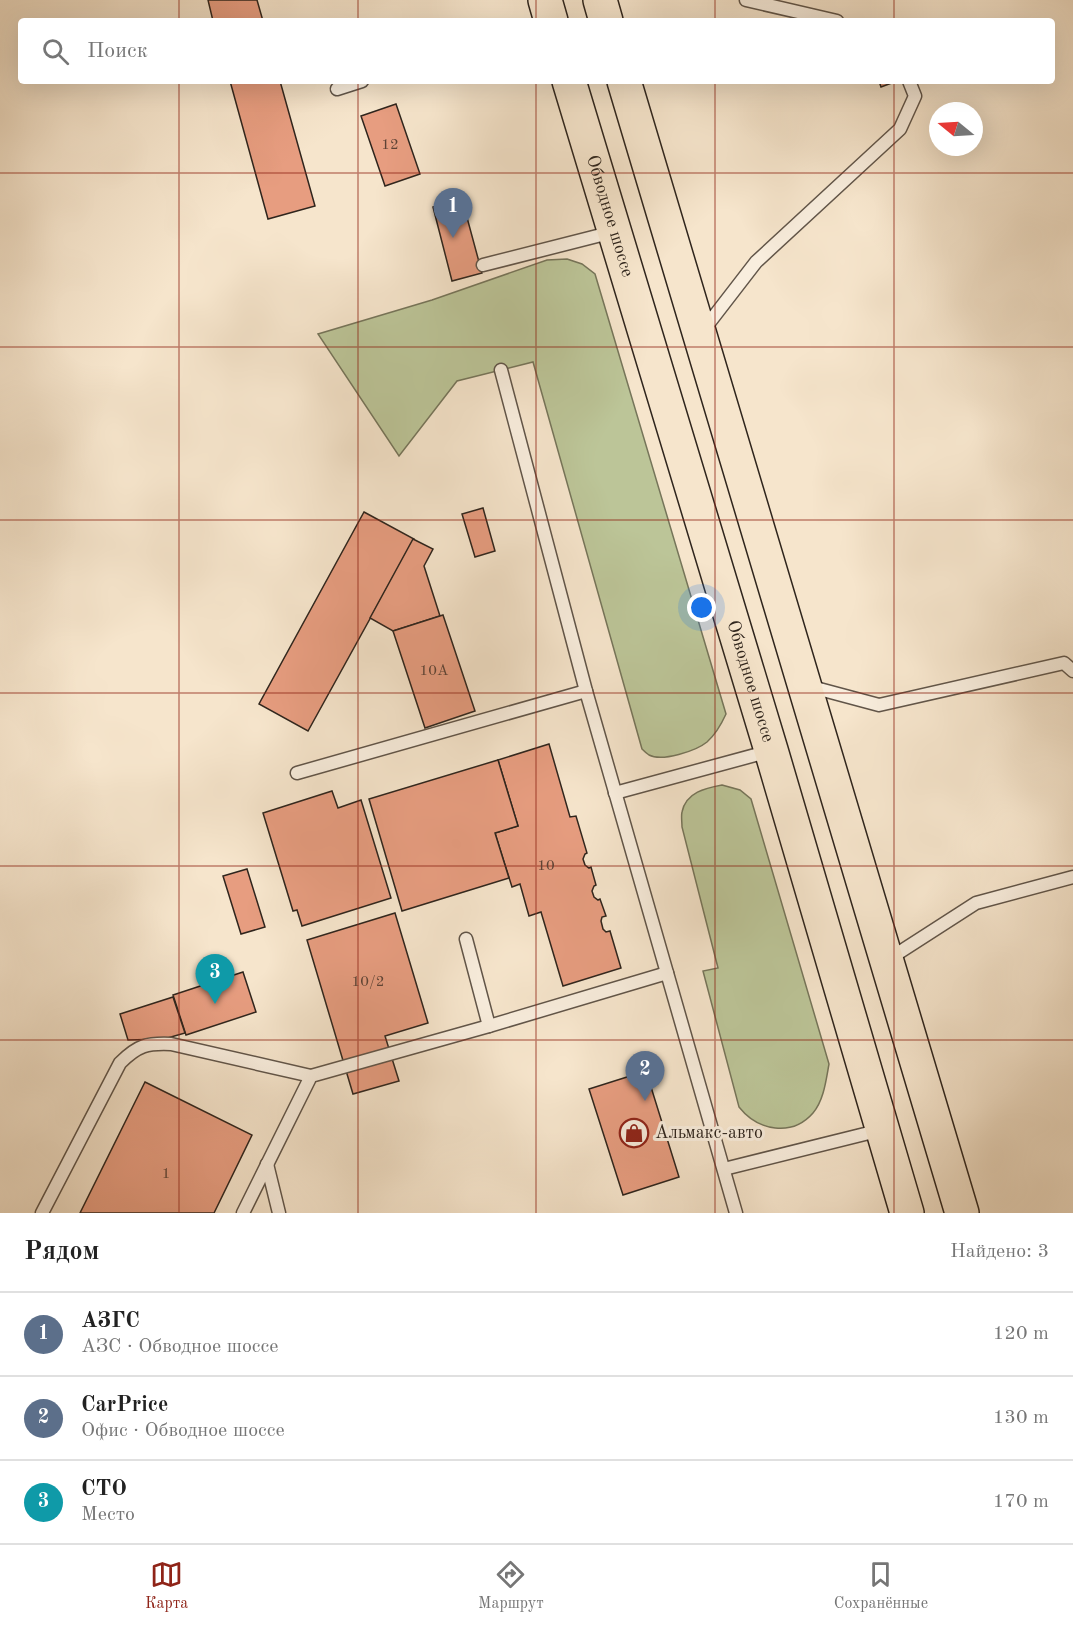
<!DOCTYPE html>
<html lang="ru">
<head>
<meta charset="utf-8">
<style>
  body { margin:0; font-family:"Old Standard TT",serif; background:#f2f2f2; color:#222 }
  .compass { position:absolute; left:929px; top:102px; width:54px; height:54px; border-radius:50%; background:#fff; box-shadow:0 6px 24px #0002; rotate:288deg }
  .you { position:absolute; left:702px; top:608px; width:21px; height:21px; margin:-15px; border:4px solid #fff; border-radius:50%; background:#1a73e8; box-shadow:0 0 0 9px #1a73e833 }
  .badge { display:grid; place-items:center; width:39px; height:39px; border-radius:50%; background:#8f2418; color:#fff; font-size:20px; font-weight:700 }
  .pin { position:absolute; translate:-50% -50px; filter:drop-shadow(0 2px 3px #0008) }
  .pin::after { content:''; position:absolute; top:32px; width:21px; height:18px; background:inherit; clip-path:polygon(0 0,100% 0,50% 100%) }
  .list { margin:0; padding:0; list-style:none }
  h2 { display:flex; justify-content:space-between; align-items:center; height:78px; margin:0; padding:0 24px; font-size:26px }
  h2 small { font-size:20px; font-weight:400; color:#767676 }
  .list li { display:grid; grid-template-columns:39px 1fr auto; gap:18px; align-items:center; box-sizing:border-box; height:84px; padding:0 24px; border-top:2px solid #e0e0e0 }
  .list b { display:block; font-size:22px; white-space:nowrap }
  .list p { margin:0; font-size:20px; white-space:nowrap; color:#767676 }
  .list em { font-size:20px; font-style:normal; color:#767676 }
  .icon { flex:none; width:33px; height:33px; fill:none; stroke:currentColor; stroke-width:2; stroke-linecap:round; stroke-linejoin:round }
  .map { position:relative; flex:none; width:1073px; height:1213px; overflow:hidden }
  .search { position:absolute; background:#fff; box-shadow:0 6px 24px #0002; left:18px; right:18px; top:18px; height:66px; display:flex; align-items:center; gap:15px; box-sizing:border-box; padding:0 21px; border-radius:6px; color:#767676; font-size:22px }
  .sheet { height:330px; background:#fff }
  nav { display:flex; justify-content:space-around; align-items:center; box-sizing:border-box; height:84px; border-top:2px solid #e0e0e0; background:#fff; font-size:16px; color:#767676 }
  nav a { display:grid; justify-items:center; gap:3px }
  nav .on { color:#8f2418 }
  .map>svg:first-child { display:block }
</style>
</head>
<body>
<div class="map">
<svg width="1073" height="1213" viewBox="0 0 1073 1213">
  <rect width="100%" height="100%" fill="#f6e5cc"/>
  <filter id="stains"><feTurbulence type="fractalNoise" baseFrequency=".00333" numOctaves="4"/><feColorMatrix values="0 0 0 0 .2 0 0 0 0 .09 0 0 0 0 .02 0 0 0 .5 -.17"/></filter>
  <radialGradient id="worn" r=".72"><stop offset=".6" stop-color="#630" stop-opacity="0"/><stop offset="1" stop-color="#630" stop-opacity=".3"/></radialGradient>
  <g fill="#bcc598" stroke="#76755a" stroke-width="1.5">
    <path d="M567,259L582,264L595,274L726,714C721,725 716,734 707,742C696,751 662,762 649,755C646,753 644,751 642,749L533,362L457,381L399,456L318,334L432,300L547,260Z"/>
    <path d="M722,785L740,790L751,799L829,1064C826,1080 824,1100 813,1113C792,1137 758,1131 739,1107L703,971L718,968L682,827C682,822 681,816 682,812C686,792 706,788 722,785Z"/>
  </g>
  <g fill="#e79d80" stroke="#2f251d" stroke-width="1.5">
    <polygon points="208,0 257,0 263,21 213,21"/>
    <polygon points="230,81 280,81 315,206 268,219"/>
    <polygon points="879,81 897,81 881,87"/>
    <polygon points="396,104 420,174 385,186 361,116"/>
    <polygon points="462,199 482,273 452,281 433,207"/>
    <polygon points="483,508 495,551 475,557 462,514"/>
    <polygon points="364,512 414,539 308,731 259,704"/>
    <polygon points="413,539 433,549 424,566 440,616 393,631 370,618"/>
    <polygon points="443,615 475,711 425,728 393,631"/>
    <polygon points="549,744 570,817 576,816 587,853 585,854 583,859 585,865 589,868 591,867 596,885 594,886 592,891 594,897 598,900 600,899 606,916 602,917 601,921 603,929 606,932 610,931 621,968 563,986 541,912 529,916 520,884 512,887 495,833 518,826 498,760"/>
    <polygon points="498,760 518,826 495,833 509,878 402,911 369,799"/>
    <polygon points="332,791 338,808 361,800 391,898 302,926 297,910 293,911 263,813"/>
    <polygon points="247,869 265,927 241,934 223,876"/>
    <polygon points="395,913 428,1023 385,1036 399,1081 353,1094 307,940"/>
    <polygon points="243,972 256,1012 186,1035 173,995"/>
    <polygon points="173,997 185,1033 164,1039 128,1040 120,1014"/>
    <polygon points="646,1071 679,1177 623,1195 589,1089"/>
    <polygon points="145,1082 252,1135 214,1213 80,1213"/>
  </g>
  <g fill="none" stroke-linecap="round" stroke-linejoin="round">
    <g stroke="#615549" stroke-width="15">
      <g id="service">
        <polyline points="746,0 837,21"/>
        <polyline points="337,89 362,81"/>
        <polyline points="483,265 613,232"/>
        <polyline points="702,332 756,262 900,129 915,96 909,81"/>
        <polyline points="501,370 586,691 736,1213"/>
        <polyline points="808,686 879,705 1064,663 1073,671"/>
        <polyline points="297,773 586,691"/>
        <polyline points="615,793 770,751"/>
        <polyline points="466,939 489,1026"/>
        <polyline points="889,959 976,903 1073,877"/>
        <polyline points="267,1164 279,1213"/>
        <polyline points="724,1169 881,1130"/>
        <path d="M42,1213L120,1063C138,1045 147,1043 171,1044L311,1076"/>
        <polyline points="243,1213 311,1076 489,1026 667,973"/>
      </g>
    </g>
    <g stroke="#2f251d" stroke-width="36">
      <g id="primary">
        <polyline points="545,0 551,21"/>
        <polyline points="600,0 606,21"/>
        <path id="s1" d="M569,81L771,750L907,1213"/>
        <polyline points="624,81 962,1213"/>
      </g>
    </g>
    <use href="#service" stroke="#f9eede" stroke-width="12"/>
    <use href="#primary" stroke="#f6e5cc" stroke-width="33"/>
  </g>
  <path fill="none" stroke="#8f2418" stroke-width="1.5" stroke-opacity="0.55" d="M179,0V21M358,0V21M536,0V21M715,0V21M894,0V21M179,81V1213M358,81V1213M536,81V1213M715,81V1213M894,81V1213M0,173H1073M0,347H1073M0,520H1073M0,693H1073M0,866H1073M0,1040H1073"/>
  <defs>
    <g id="shop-ring" transform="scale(1.5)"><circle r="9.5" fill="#f9eede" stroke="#8f2418" stroke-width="1.5"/><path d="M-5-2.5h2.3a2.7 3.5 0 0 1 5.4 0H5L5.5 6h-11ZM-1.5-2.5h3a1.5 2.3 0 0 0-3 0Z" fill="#8f2418"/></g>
  </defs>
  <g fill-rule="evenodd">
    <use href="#shop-ring" x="634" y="1133"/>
  </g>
  <g text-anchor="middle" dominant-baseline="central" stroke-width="6" stroke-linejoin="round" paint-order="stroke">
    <g font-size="15" fill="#5d4336">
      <text x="390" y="145">12</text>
      <text x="434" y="671">10А</text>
      <text x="546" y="866">10</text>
      <text x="368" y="982">10/2</text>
      <text x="166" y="1174">1</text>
    </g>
    <g font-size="18" fill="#2f251d" stroke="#f9eede">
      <text stroke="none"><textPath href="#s1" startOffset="141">Обводное шоссе</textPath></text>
      <text stroke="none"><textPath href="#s1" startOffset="627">Обводное шоссе</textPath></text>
    </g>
    <g font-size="18" fill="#2f251d" stroke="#f9eede" text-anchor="start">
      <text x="655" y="1133">Альмакс-авто</text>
    </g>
  </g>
  <rect width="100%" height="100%" filter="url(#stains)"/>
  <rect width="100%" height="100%" fill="url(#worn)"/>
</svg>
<svg class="compass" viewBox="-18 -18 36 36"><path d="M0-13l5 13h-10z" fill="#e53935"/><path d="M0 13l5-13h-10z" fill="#767676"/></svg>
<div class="you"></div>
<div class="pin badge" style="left:453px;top:238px;background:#5c6f8a">1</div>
<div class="pin badge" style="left:645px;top:1101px;background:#5c6f8a">2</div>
<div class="pin badge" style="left:215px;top:1004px;background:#0f9aa8">3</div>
<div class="search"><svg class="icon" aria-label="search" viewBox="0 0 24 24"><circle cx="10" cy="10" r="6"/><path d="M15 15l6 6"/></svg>Поиск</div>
</div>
<section class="sheet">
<h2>Рядом<small>Найдено: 3</small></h2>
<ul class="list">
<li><span class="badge" style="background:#5c6f8a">1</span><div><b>АЗГС</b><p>АЗС · Обводное шоссе</p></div><em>120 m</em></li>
<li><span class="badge" style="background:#5c6f8a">2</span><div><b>CarPrice</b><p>Офис · Обводное шоссе</p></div><em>130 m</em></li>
<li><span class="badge" style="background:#0f9aa8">3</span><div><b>СТО</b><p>Место</p></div><em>170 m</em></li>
</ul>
</section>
<nav>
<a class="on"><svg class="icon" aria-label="map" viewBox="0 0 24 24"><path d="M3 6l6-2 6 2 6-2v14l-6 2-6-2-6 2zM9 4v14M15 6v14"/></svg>Карта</a>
<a><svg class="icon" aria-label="directions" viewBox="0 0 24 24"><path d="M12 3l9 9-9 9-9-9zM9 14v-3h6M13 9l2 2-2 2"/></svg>Маршрут</a>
<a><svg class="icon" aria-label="saved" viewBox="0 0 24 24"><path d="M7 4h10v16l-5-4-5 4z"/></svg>Сохранённые</a>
</nav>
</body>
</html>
